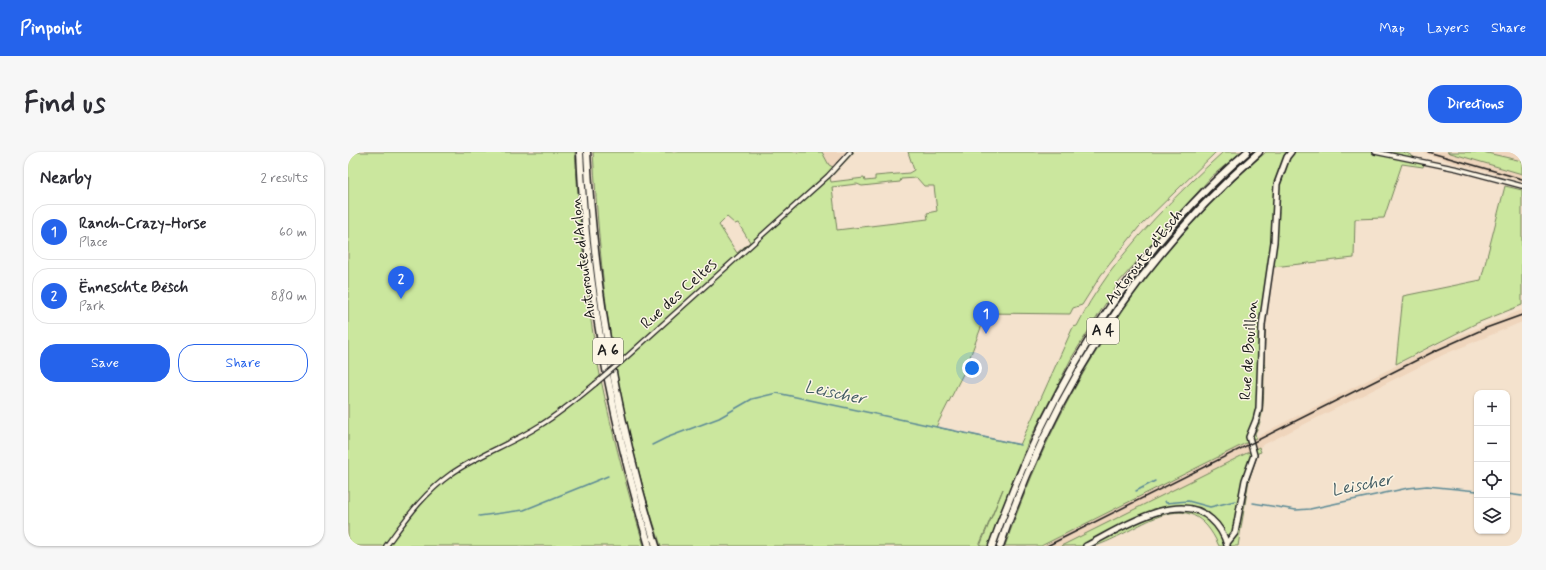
<!DOCTYPE html>
<html lang="en">
<head>
<meta charset="utf-8">
<style>
  body { margin:0; font-family:Mynerve,sans-serif; background:#f7f7f7; color:#2b2b33 }
  .controls { position:absolute; right:12px; bottom:12px; display:grid; overflow:hidden; border-radius:8px; box-shadow:0 1px 3px #0004 }
  .controls button { width:36px; height:36px; display:grid; place-items:center; padding:0; border:0; border-bottom:1px solid #e1e1e2; background:#fff; color:#2b2b33; font:20px sans-serif }
  .you { position:absolute; left:624px; top:216px; width:14px; height:14px; margin:-10px; border:3px solid #fff; border-radius:50%; background:#1a73e8; box-shadow:0 0 0 6px #1a73e833 }
  .badge { display:grid; place-items:center; width:26px; height:26px; border-radius:50%; background:#2563eb; color:#fff; font-size:13px; font-weight:700 }
  .pin { position:absolute; translate:-50% -33px; filter:drop-shadow(0 1px 2px #0008) }
  .pin::after { content:''; position:absolute; top:21px; width:14px; height:12px; background:inherit; clip-path:polygon(0 0,100% 0,50% 100%) }
  .list { margin:0; padding:0; list-style:none }
  h2 { display:flex; justify-content:space-between; align-items:center; height:52px; margin:0; padding:0 16px; font-size:17px }
  h2 small { font-size:13px; font-weight:400; color:#7c7c81 }
  .list li { display:grid; grid-template-columns:26px 1fr auto; gap:12px; align-items:center; box-sizing:border-box; height:56px; margin:0 8px 8px; padding:0 8px; border:1px solid #e1e1e2; border-radius:16px }
  .list b { display:block; font-size:15px; white-space:nowrap }
  .list p { margin:0; font-size:13px; white-space:nowrap; color:#7c7c81 }
  .list em { font-size:13px; font-style:normal; color:#7c7c81 }
  .actions { display:flex; gap:8px; padding:12px 16px }
  .actions a { flex:1; padding:9px 0; border:1px solid #2563eb; border-radius:16px; text-align:center; font-size:14px; color:#2563eb }
  .actions .main { background:#2563eb; color:#fff }
  .icon { flex:none; width:22px; height:22px; fill:none; stroke:currentColor; stroke-width:2; stroke-linecap:round; stroke-linejoin:round }
  .map { position:relative; flex:none; width:1174px; height:394px; overflow:hidden; border-radius:16px }
  header { display:flex; align-items:center; gap:24px; box-sizing:border-box; height:56px; padding:0 20px; background:#2563eb; color:#fff }
  header strong { font-size:19px }
  nav { display:flex; gap:22px; margin-inline-start:auto; font-size:14px }
  .intro { display:flex; align-items:center; justify-content:space-between; box-sizing:border-box; height:96px; padding:0 24px }
  h1 { margin:0; font-size:28px }
  .button { padding:10px 18px; border-radius:16px; background:#2563eb; color:#fff; font-size:14px; font-weight:700 }
  main { display:flex; gap:24px; padding:0 24px }
  aside { flex:1; background:#fff; border-radius:16px; box-shadow:0 1px 3px #0004 }
  .map>svg:first-child { display:block }
</style>
</head>
<body>
<header>
<strong>Pinpoint</strong>
<nav><a>Map</a><a>Layers</a><a>Share</a></nav>
</header>
<div class="intro"><h1>Find us</h1><a class="button">Directions</a></div>
<main>
<aside>
<h2>Nearby<small>2 results</small></h2>
<ul class="list">
<li><span class="badge">1</span><div><b>Ranch-Crazy-Horse</b><p>Place</p></div><em>60 m</em></li>
<li><span class="badge">2</span><div><b>Ënneschte Bësch</b><p>Park</p></div><em>880 m</em></li>
</ul>
<div class="actions"><a class="main">Save</a><a>Share</a></div>
</aside>
<div class="map">
<svg width="1174" height="394" viewBox="0 0 1174 394">
  <rect width="100%" height="100%" fill="#f4e2cd"/>
  <filter id="ink" filterUnits="userSpaceOnUse"><feTurbulence type="fractalNoise" baseFrequency=".025" numOctaves="2"/><feDisplacementMap in="SourceGraphic" scale="8" xChannelSelector="R" yChannelSelector="G"/><feConvolveMatrix kernelMatrix="1 2 1 2 8 2 1 2 1" color-interpolation-filters="sRGB"/></filter>
  <g filter="url(#ink)">
    <g fill="#efd5bc">
      <polygon points="474,0 499,0 485,14 481,13"/>
      <polygon points="1073,0 1099,0 1174,22 1174,29 1106,11"/>
      <polygon points="1135,0 1174,0 1174,9"/>
      <polygon points="1174,158 1174,170 1097,202 713,394 693,394 1091,192 1117,181"/>
    </g>
    <g fill="#cbe79e" stroke="#74825d" fill-rule="evenodd">
      <path d="M0,0H227C232,75 238,150 252,223C264,281 279,338 296,394H0Z"/>
      <path d="M245,0H474L481,13L487,16L491,12L488,11L499,0H506L482,26L483,30L516,26L517,29L527,28V24L561,21L566,18L560,0H868L791,75L753,123L734,153L725,156L722,162L637,161V165L617,218L588,275L672,293L725,175L729,174C735,163 740,152 747,142C782,88 828,43 875,0H893L863,25L771,130L724,205L679,293L640,394H632L655,337L631,394H313C290,325 273,253 262,181C253,121 249,61 245,0ZM569,26L576,34H586L589,59L579,61L580,67L489,78L484,35L509,32L514,34L552,30L553,27ZM379,65L387,72L390,71L402,90L389,101L371,73Z"/>
      <path d="M918,0H1055L1061,2L1076,12L1075,15L1054,12L1036,66L1007,67L1006,106L925,115L918,157L916,212L917,213C914,234 919,262 907,281L908,286L693,394H657C710,241 794,106 918,0Z"/>
      <polygon points="1099,0 1135,0 1174,9 1174,22"/>
      <polygon points="1157,34 1174,38 1174,153 1129,171 1048,212 1055,144 1133,128"/>
      <path d="M911,295L913,300L910,301L901,328L890,394H871C841,327 794,378 750,393C742,394 723,394 713,394Z"/>
    </g>
    <g fill="none" stroke-linecap="round" stroke-linejoin="round">
      <g stroke="#5c8a96" stroke-width="1.5">
        <polyline points="304,293 318,286 371,266 404,247 429,241 673,293"/>
        <polyline points="788,339 807,329"/>
        <polyline points="1159,342 1174,344"/>
        <polyline points="817,349 818,351 840,349 862,355 887,349"/>
        <polyline points="905,351 948,358 962,357 1060,336 1079,334 1129,339"/>
        <polyline points="131,364 176,358 260,324"/>
      </g>
      <g stroke="#1c1c1c" stroke-width="6">
        <g id="street">
          <polyline points="1027,0 1110,17 1174,34"/>
          <polyline points="274,209 480,24 502,0"/>
          <path d="M38,394C58,367 75,342 103,322C130,303 163,292 191,274C211,262 229,247 247,232"/>
        </g>
      </g>
      <g stroke="#1c1c1c" stroke-width="8">
        <g id="secondary">
          <polyline points="879,391 887,381 897,328 906,303 901,285 908,268 911,256 914,173 926,90 929,32 939,5 943,0"/>
          <path d="M738,394C770,378 831,336 863,367C871,374 876,382 879,393"/>
        </g>
      </g>
      <g stroke="#1c1c1c" stroke-width="9">
        <g id="highway">
          <path d="M232,0C238,134 263,265 301,394"/>
          <path d="M239,0C246,134 268,266 308,394"/>
          <path d="M644,394C697,244 777,105 899,0"/>
          <path d="M652,394C704,241 789,107 911,0"/>
        </g>
      </g>
      <use href="#street" stroke="#fcf5e5" stroke-width="3.5"/>
      <use href="#secondary" stroke="#fcf5e5" stroke-width="5"/>
      <use href="#highway" stroke="#fcf5e5" stroke-width="6"/>
      <g stroke="#1c1c1c" stroke-width="1.5">
        <polyline points="1080,0 1174,27"/>
        <polyline points="699,394 1089,198 1138,176 1174,163"/>
      </g>
      <g stroke="#1c1c1c" stroke-width="6" stroke-linecap="butt">
        <polyline id="street-bridge" points="247,232 274,209"/>
      </g>
      <use href="#street-bridge" stroke="#fcf5e5" stroke-width="3.5"/>
    </g>
  </g>
  <g text-anchor="middle" dominant-baseline="central" stroke-width="3" stroke-linejoin="round" paint-order="stroke">
    <g fill="#fcf5e5" stroke="#5f5d58" stroke-width="1">
      <rect x="739" y="166" width="32" height="26" rx="3"/>
      <rect x="245" y="186" width="30" height="26" rx="3"/>
    </g>
    <g font-size="15" font-weight="bold" fill="#1c1c1c">
      <text x="755" y="179">A 4</text>
      <text x="260" y="199">A 6</text>
    </g>
    <g font-size="16" fill="#1c1c1c" stroke="#fcf5e5">
      <text transform="translate(796 105) rotate(-52)">Autoroute d'Esch</text>
      <text transform="translate(235 106) rotate(-97)">Autoroute d'Arlon</text>
      <text transform="translate(331 142) rotate(-42)">Rue des Celtes</text>
      <text transform="translate(901 198) rotate(-86)">Rue de Bouillon</text>
    </g>
    <g font-size="17" font-style="italic" fill="#415c63" stroke="#fcf5e5">
      <text transform="translate(487 241) rotate(12)">Leischer</text>
      <text transform="translate(1014 333) rotate(-11)">Leischer</text>
    </g>
  </g>
</svg>
<div class="controls">
<button>+</button>
<button>−</button>
<button><svg class="icon" aria-label="locate" viewBox="0 0 24 24"><circle cx="12" cy="12" r="6"/><path d="M12 2v4M12 18v4M2 12h4M18 12h4"/></svg></button>
<button><svg class="icon" aria-label="layers" viewBox="0 0 24 24"><path d="M12 4l9 5-9 5-9-5zM3 14l9 5 9-5"/></svg></button>
</div>
<div class="you"></div>
<div class="pin badge" style="left:638px;top:182px">1</div>
<div class="pin badge" style="left:53px;top:147px">2</div>
</div>
</main>
</body>
</html>
